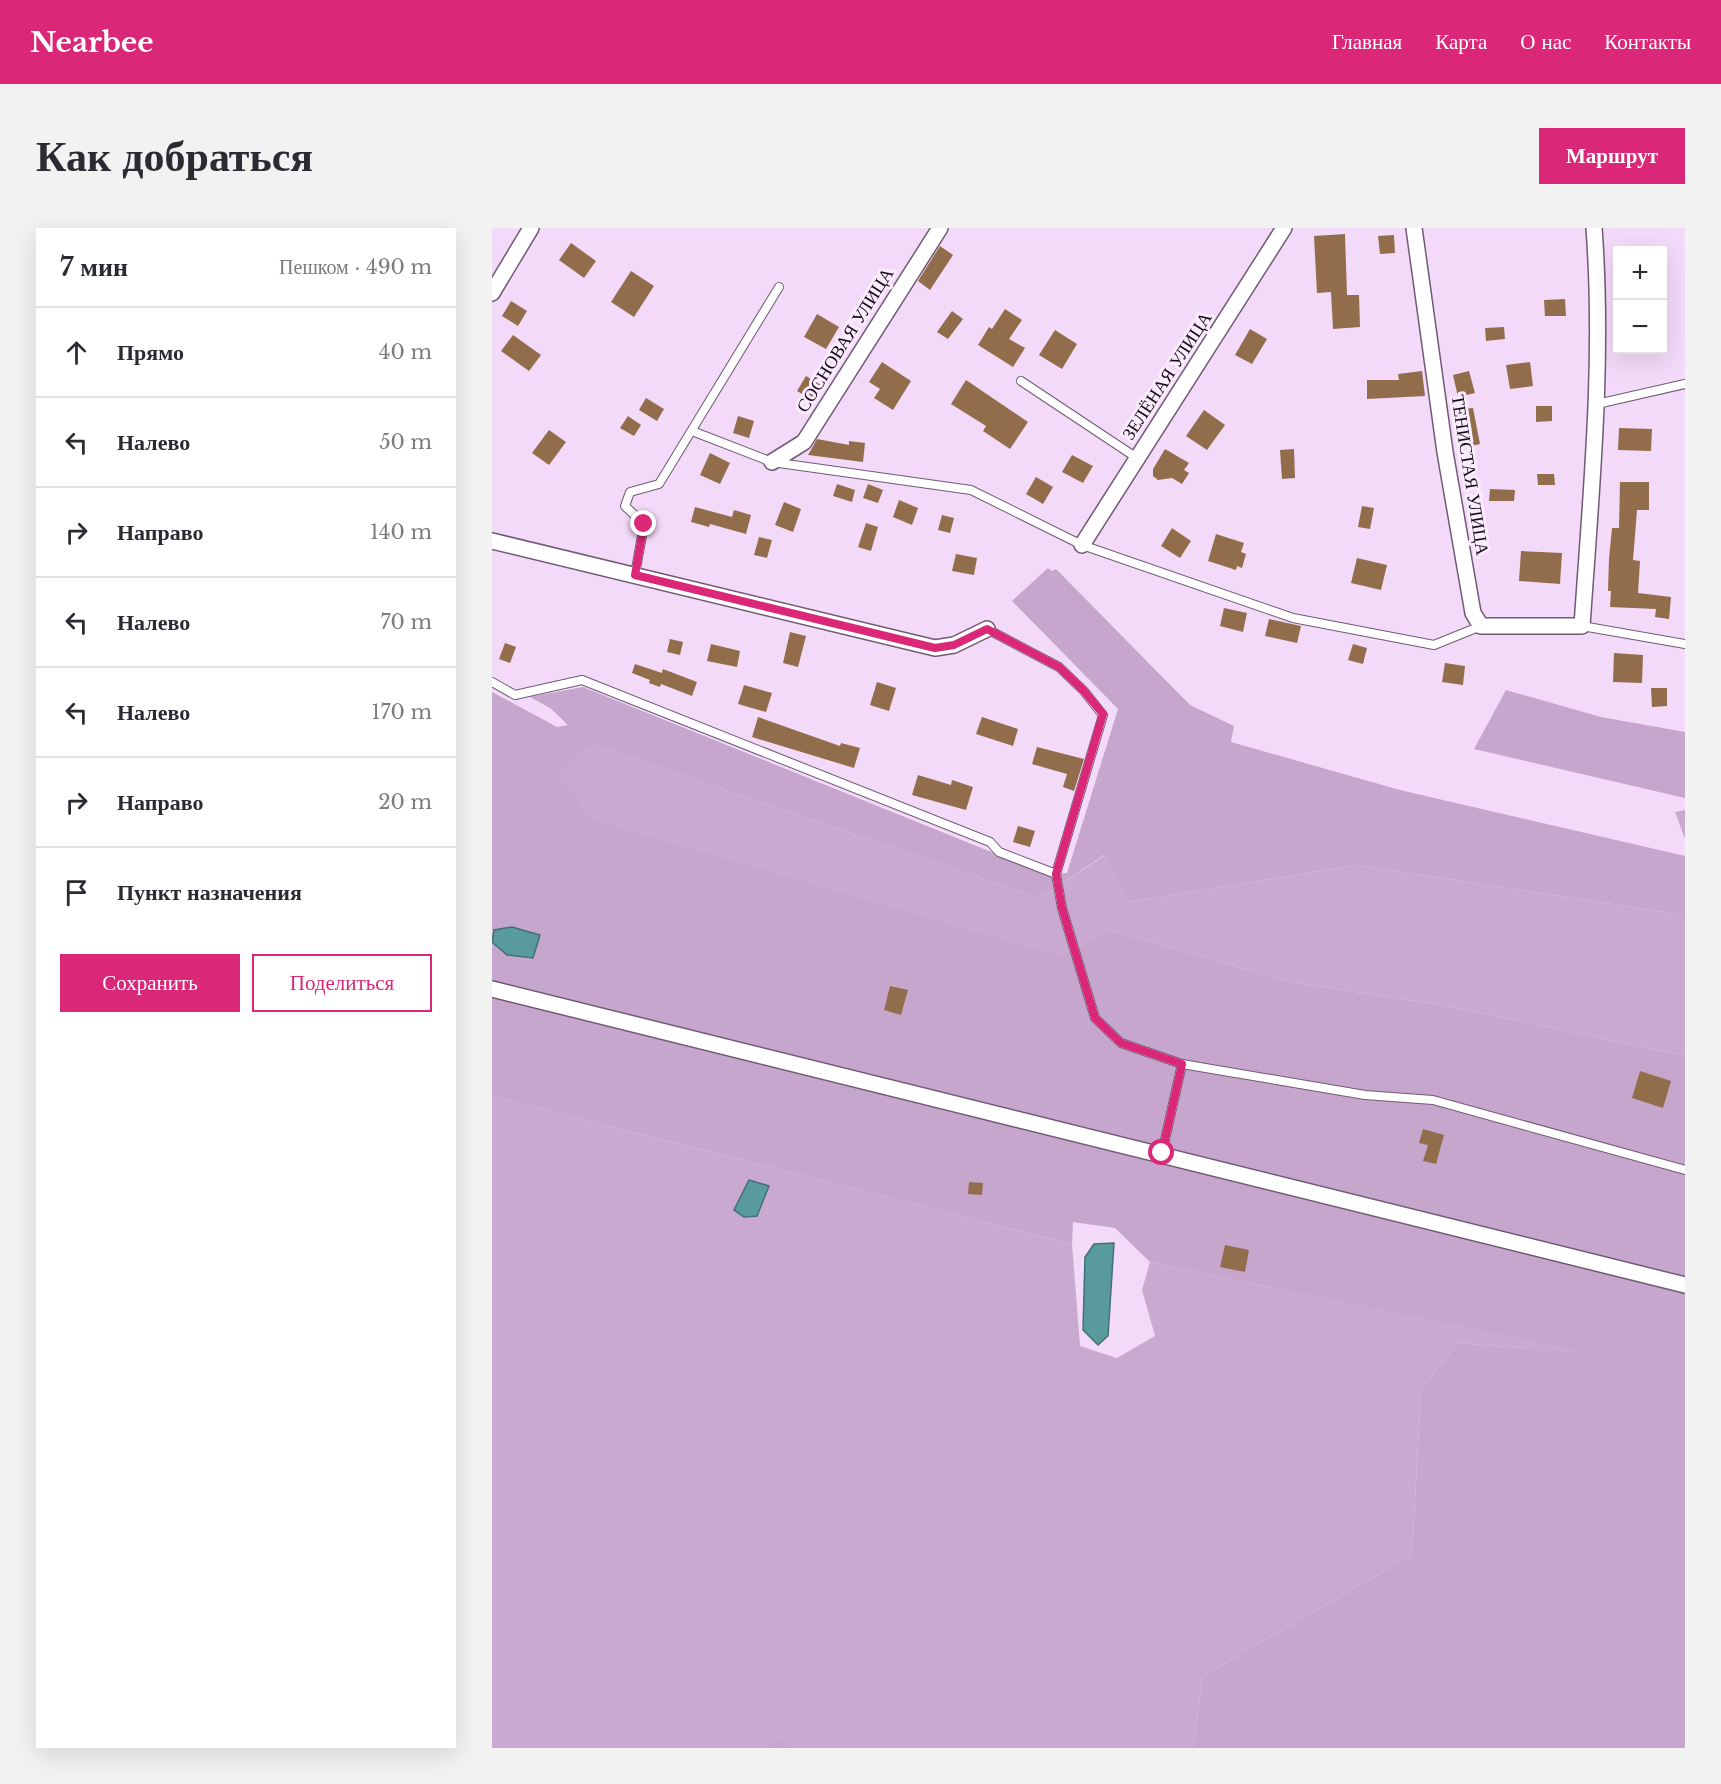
<!DOCTYPE html>
<html lang="ru">
<head>
<meta charset="utf-8">
<style>
  body { margin:0; font-family:"Libre Baskerville",serif; background:#f2f2f3; color:#2b2b33 }
  .controls { position:absolute; right:18px; top:18px; display:grid; overflow:hidden; border-radius:0px; box-shadow:0 6px 24px #0002 }
  .controls button { width:54px; height:54px; display:grid; place-items:center; padding:0; border:0; border-bottom:2px solid #e1e1e2; background:#fff; color:#2b2b33; font:30px sans-serif }
  .stop { position:absolute; width:18px; height:18px; margin:-14px; border:4px solid #db2777; border-radius:50%; background:#fff }
  .stop.end { background:#db2777; border-color:#fff; box-shadow:0 2px 6px #0008 }
  .list { margin:0; padding:0; list-style:none }
  h2 { display:flex; justify-content:space-between; align-items:center; height:78px; margin:0; padding:0 24px; font-size:26px }
  h2 small { font-size:20px; font-weight:400; color:#7c7c81 }
  .list li { display:grid; grid-template-columns:39px 1fr auto; gap:18px; align-items:center; box-sizing:border-box; height:90px; padding:0 24px; border-top:2px solid #e1e1e2 }
  .list b { display:block; font-size:22px; white-space:nowrap }
  .list em { font-size:20px; font-style:normal; color:#7c7c81 }
  .actions { display:flex; gap:12px; padding:18px 24px }
  .actions a { flex:1; padding:14px 0; border:2px solid #db2777; border-radius:0px; text-align:center; font-size:21px; color:#db2777 }
  .actions .main { background:#db2777; color:#fff }
  .icon { flex:none; width:33px; height:33px; fill:none; stroke:currentColor; stroke-width:2; stroke-linecap:round; stroke-linejoin:round }
  .map { position:relative; flex:none; width:1193px; height:1520px; overflow:hidden; border-radius:0px }
  header { display:flex; align-items:center; gap:36px; box-sizing:border-box; height:84px; padding:0 30px; background:#db2777; color:#fff }
  header strong { font-size:28px }
  nav { display:flex; gap:33px; margin-inline-start:auto; font-size:21px }
  .intro { display:flex; align-items:center; justify-content:space-between; box-sizing:border-box; height:144px; padding:0 36px }
  h1 { margin:0; font-size:42px }
  .button { padding:15px 27px; border-radius:0px; background:#db2777; color:#fff; font-size:21px; font-weight:700 }
  main { display:flex; gap:36px; padding:0 36px }
  aside { flex:1; background:#fff; border-radius:0px; box-shadow:0 6px 24px #0002 }
  .map>svg:first-child { display:block }
</style>
</head>
<body>
<header>
<strong>Nearbee</strong>
<nav><a>Главная</a><a>Карта</a><a>О нас</a><a>Контакты</a></nav>
</header>
<div class="intro"><h1>Как добраться</h1><a class="button">Маршрут</a></div>
<main>
<aside>
<h2>7 мин<small>Пешком · 490 m</small></h2>
<ul class="list">
<li><svg class="icon" aria-label="ahead" viewBox="0 0 24 24"><path d="M12 20V5M6 11l6-6 6 6"/></svg><div><b>Прямо</b></div><em>40 m</em></li>
<li><svg class="icon" aria-label="left" viewBox="0 0 24 24"><path d="M17 20v-9H6M10 6l-5 5 5 5"/></svg><div><b>Налево</b></div><em>50 m</em></li>
<li><svg class="icon" aria-label="right" viewBox="0 0 24 24"><path d="M7 20v-9h11M14 6l5 5-5 5"/></svg><div><b>Направо</b></div><em>140 m</em></li>
<li><svg class="icon" aria-label="left" viewBox="0 0 24 24"><path d="M17 20v-9H6M10 6l-5 5 5 5"/></svg><div><b>Налево</b></div><em>70 m</em></li>
<li><svg class="icon" aria-label="left" viewBox="0 0 24 24"><path d="M17 20v-9H6M10 6l-5 5 5 5"/></svg><div><b>Налево</b></div><em>170 m</em></li>
<li><svg class="icon" aria-label="right" viewBox="0 0 24 24"><path d="M7 20v-9h11M14 6l5 5-5 5"/></svg><div><b>Направо</b></div><em>20 m</em></li>
<li><svg class="icon" aria-label="arrive" viewBox="0 0 24 24"><path d="M6 21V4h12l-3 4 3 4H6"/></svg><div><b>Пункт назначения</b></div></li>
</ul>
<div class="actions"><a class="main">Сохранить</a><a>Поделиться</a></div>
</aside>
<div class="map">
<svg width="1193" height="1520" viewBox="0 0 1193 1520">
  <rect width="100%" height="100%" fill="#f4daf9"/>
  <g fill="#c6a6cd">
    <polygon points="556,340 560,343 564,341 698,477 742,498 739,514 908,562 1193,628 1193,687 865,637 636,674 612,627 548,670 100,516 569,729 618,702 797,754 950,777 1193,828 1193,1520 701,1520 711,1448 920,1327 929,1162 966,1115 1092,1125 658,1034 623,1000 581,994 580,1016 0,868 0,464 65,499 76,497 58,480 38,469 91,459 554,646 575,645 626,481 520,373"/>
    <polygon points="1014,462 1109,489 1193,504 1193,570 982,521"/>
    <polygon points="289,1510 301,1520 271,1520"/>
  </g>
  <g fill="#caa9d1">
    <polygon points="100,516 548,670 613,627 636,674 865,637 1193,687 1193,828 950,777 797,754 618,702 570,729 100,592 64,545"/>
    <polygon points="1193,582 1193,611 1183,584"/>
    <polygon points="0,868 580,1016 588,1118 625,1130 663,1108 650,1062 658,1034 1099,1126 966,1115 929,1162 920,1327 711,1448 701,1520 301,1520 289,1510 271,1520 0,1520"/>
  </g>
  <g fill="#589a9e" stroke="#446f75" stroke-width="1.5">
    <polygon points="20,699 48,707 41,730 15,727 0,714 2,702"/>
    <polygon points="257,952 277,958 265,988 252,989 242,982"/>
    <polygon points="622,1015 616,1108 606,1117 591,1102 593,1029 602,1016"/>
  </g>
  <g fill="#926d4b">
    <polygon points="853,6 855,67 867,67 868,99 841,101 839,64 825,65 822,8"/>
    <polygon points="902,7 903,25 888,26 886,8"/>
    <polygon points="79,15 104,33 92,50 67,32"/>
    <polygon points="448,18 461,27 438,62 426,53"/>
    <polygon points="139,43 162,58 142,89 119,74"/>
    <polygon points="1073,71 1074,88 1053,88 1052,72"/>
    <polygon points="19,73 35,83 26,98 10,88"/>
    <polygon points="513,81 530,92 517,111 533,120 521,139 486,117 497,99 500,101"/>
    <polygon points="460,83 471,91 456,111 445,104"/>
    <polygon points="325,86 347,99 334,121 312,109"/>
    <polygon points="1012,99 1013,111 994,113 993,100"/>
    <polygon points="758,101 775,111 760,136 743,127"/>
    <polygon points="563,102 585,116 570,141 547,127"/>
    <polygon points="21,107 49,127 37,143 9,123"/>
    <polygon points="390,134 419,153 401,182 382,170 388,161 377,154"/>
    <polygon points="1038,134 1041,158 1018,161 1014,137"/>
    <polygon points="930,143 933,168 875,171 875,152 907,152 906,146"/>
    <polygon points="977,143 983,165 966,169 961,147"/>
    <polygon points="314,148 329,157 320,172 305,163"/>
    <polygon points="474,152 536,194 518,221 491,203 494,198 459,176"/>
    <polygon points="154,170 172,181 165,193 147,182"/>
    <polygon points="1044,178 1060,178 1060,193 1044,194"/>
    <polygon points="981,180 988,216 979,218 977,210 971,211 967,188 971,188 969,181"/>
    <polygon points="712,182 733,197 715,222 694,208"/>
    <polygon points="136,188 149,197 142,208 128,200"/>
    <polygon points="246,188 262,193 257,210 241,205"/>
    <polygon points="1127,200 1160,201 1159,223 1126,222"/>
    <polygon points="57,202 74,214 57,237 40,225"/>
    <polygon points="325,211 357,217 357,213 373,215 371,234 316,227"/>
    <polygon points="673,221 697,235 692,242 697,245 690,256 680,250 666,252 661,248 661,241"/>
    <polygon points="802,221 803,250 790,251 788,222"/>
    <polygon points="218,225 238,235 228,256 208,247"/>
    <polygon points="580,227 601,238 591,255 570,244"/>
    <polygon points="1045,246 1062,246 1063,257 1046,257"/>
    <polygon points="544,249 561,259 551,276 534,266"/>
    <polygon points="1128,254 1157,254 1157,282 1145,282 1141,332 1148,333 1146,365 1179,369 1177,391 1163,389 1164,381 1118,379 1119,363 1116,363 1117,331 1120,300 1127,300"/>
    <polygon points="345,256 363,262 360,274 341,268"/>
    <polygon points="376,256 391,262 386,275 371,270"/>
    <polygon points="998,261 1023,262 1022,273 997,273"/>
    <polygon points="407,272 426,280 420,297 401,289"/>
    <polygon points="292,274 309,281 301,304 283,297"/>
    <polygon points="870,278 882,280 878,301 866,299"/>
    <polygon points="203,279 240,289 242,282 259,287 254,306 218,296 217,299 199,294"/>
    <polygon points="450,287 462,290 458,305 446,302"/>
    <polygon points="374,295 386,299 379,323 366,319"/>
    <polygon points="680,300 699,313 688,330 669,318"/>
    <polygon points="724,306 752,315 749,324 754,326 750,340 745,338 744,342 716,333"/>
    <polygon points="267,309 280,312 275,330 262,327"/>
    <polygon points="1029,323 1070,325 1068,356 1027,353"/>
    <polygon points="464,326 485,330 482,347 460,343"/>
    <polygon points="865,330 895,337 889,362 859,355"/>
    <polygon points="732,380 755,385 751,404 728,398"/>
    <polygon points="777,391 809,398 805,415 773,408"/>
    <polygon points="298,404 314,408 306,439 291,435"/>
    <polygon points="178,411 191,414 188,427 175,424"/>
    <polygon points="13,415 24,419 18,435 7,431"/>
    <polygon points="219,416 248,423 245,439 215,433"/>
    <polygon points="861,416 875,420 871,436 856,432"/>
    <polygon points="1122,425 1151,427 1150,455 1121,454"/>
    <polygon points="953,435 973,438 971,457 950,454"/>
    <polygon points="143,436 170,445 171,441 205,454 200,468 169,456 168,459 157,455 158,452 140,445"/>
    <polygon points="385,454 404,460 397,483 378,477"/>
    <polygon points="252,457 280,465 274,484 246,476"/>
    <polygon points="1159,460 1175,460 1175,478 1160,479"/>
    <polygon points="266,489 348,518 349,515 368,520 362,540 260,509"/>
    <polygon points="490,489 526,501 521,518 484,506"/>
    <polygon points="545,519 592,531 582,563 571,559 575,546 540,536"/>
    <polygon points="426,547 459,557 460,552 481,559 474,582 420,567"/>
    <polygon points="526,598 543,603 538,619 521,614"/>
    <polygon points="398,758 416,762 409,787 392,782"/>
    <polygon points="1148,843 1179,853 1171,880 1140,870"/>
    <polygon points="931,901 952,907 944,936 931,933 936,917 927,915"/>
    <polygon points="477,954 491,955 490,967 476,966"/>
    <polygon points="733,1017 757,1022 753,1044 728,1039"/>
  </g>
  <g fill="none" stroke-linecap="round" stroke-linejoin="round">
    <g stroke="#705a74" stroke-width="10">
      <g id="lane">
        <polyline points="529,153 645,230"/>
        <polyline points="1105,176 1193,156"/>
        <polyline points="200,203 280,234 479,262 590,317 801,390 942,417 989,398"/>
        <polyline points="143,347 152,296 133,278 138,264 167,256 287,59"/>
        <polyline points="1090,398 1193,416"/>
        <polyline points="495,401 567,439 592,463 611,487 564,646 570,680 603,790 629,815 690,836 670,925"/>
        <polyline points="0,454 23,467 90,452 498,614 507,624 564,646"/>
        <polyline points="690,836 873,867 941,872 1193,942"/>
      </g>
    </g>
    <g stroke="#705a74" stroke-width="18">
      <g id="street">
        <path d="M922,0L953,224L981,385L989,398H1090C1099,265 1112,133 1102,0"/>
        <polyline points="0,65 39,0"/>
        <polyline points="280,234 312,214 448,0"/>
        <polyline points="0,313 443,420 462,417 495,401"/>
        <polyline points="590,317 792,0"/>
        <polyline points="0,761 1193,1057"/>
      </g>
    </g>
    <use href="#lane" stroke="#fff" stroke-width="8"/>
    <use href="#street" stroke="#fff" stroke-width="15"/>
  </g>
  <g fill="none" stroke-linecap="round" stroke-linejoin="round">
    <polyline stroke="#db2777" stroke-width="8" points="152,296 143,347 443,420 462,417 495,401 567,439 592,463 611,486 564,646 570,680 603,790 629,815 690,836 670,925"/>
  </g>
  <g text-anchor="middle" dominant-baseline="central" stroke-width="6" stroke-linejoin="round" paint-order="stroke">
    <g font-size="18" fill="#140b16" stroke="#fbebfe">
      <text transform="translate(353 112) rotate(-58)">СОСНОВАЯ УЛИЦА</text>
      <text transform="translate(675 148) rotate(-57)">ЗЕЛЁНАЯ УЛИЦА</text>
      <text transform="translate(978 247) rotate(81)">ТЕНИСТАЯ УЛИЦА</text>
    </g>
  </g>
</svg>
<div class="controls">
<button>+</button>
<button>−</button>
</div>
<div class="stop" style="left:670px;top:925px"></div>
<div class="stop end" style="left:152px;top:296px"></div>
</div>
</main>
</body>
</html>
